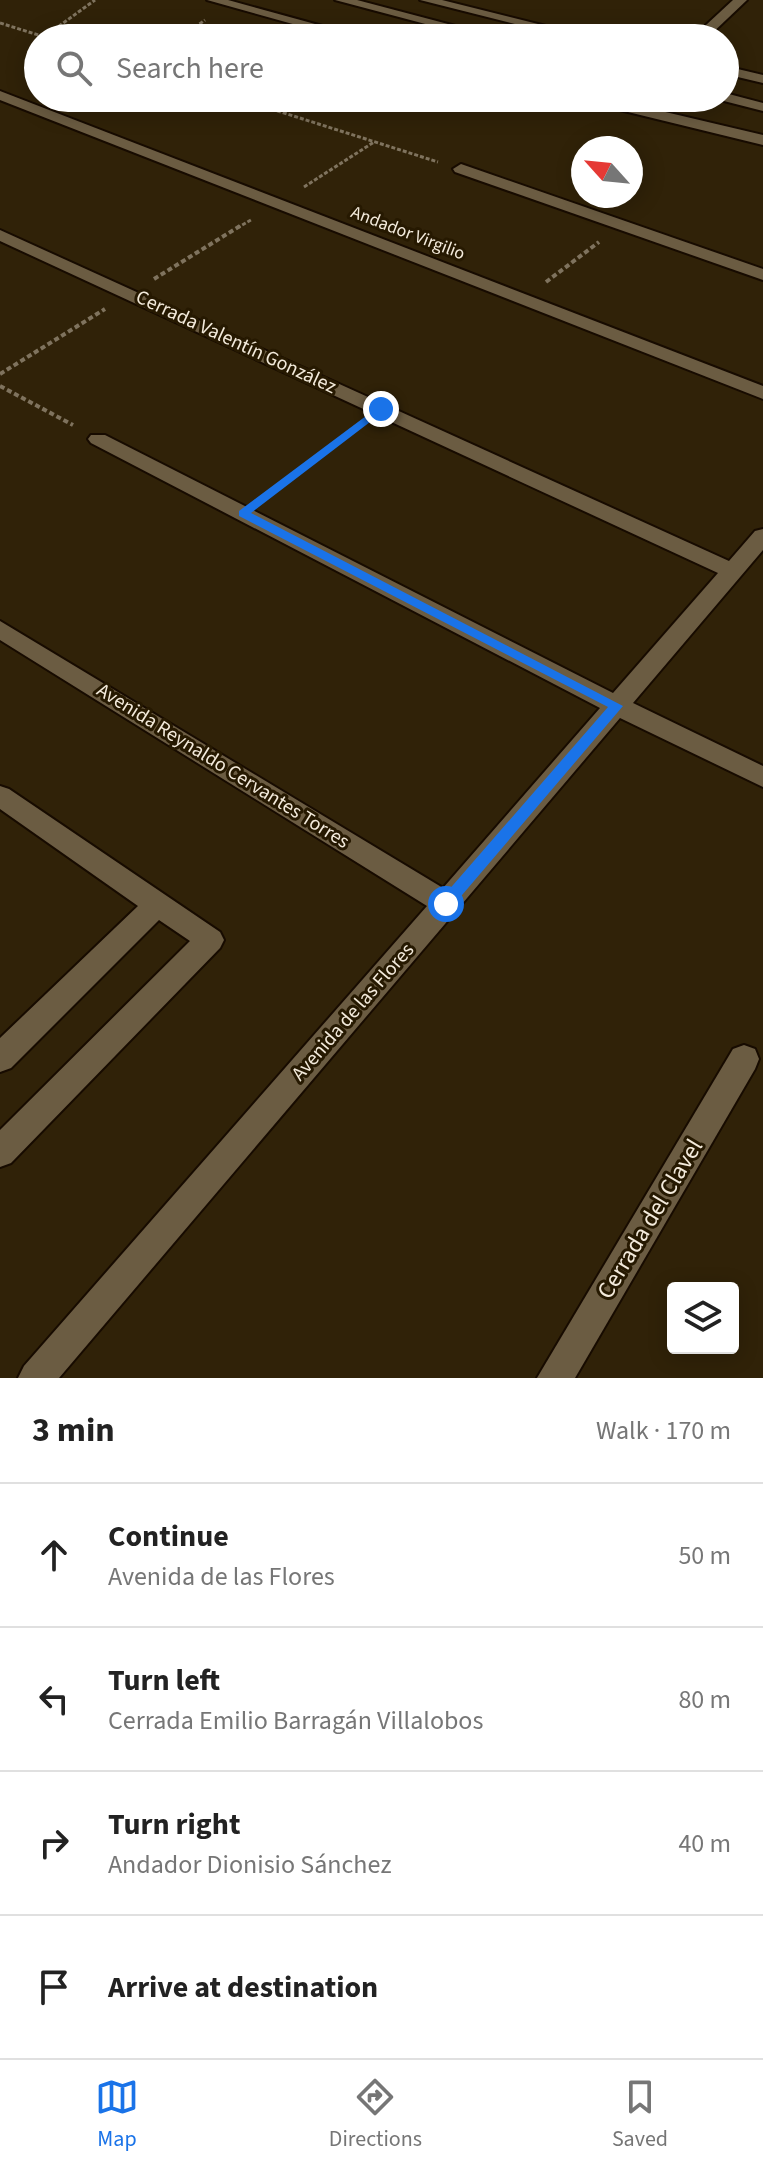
<!DOCTYPE html>
<html lang="en">
<head>
<meta charset="utf-8">
<style>
  body { margin:0; font-family:"Source Sans 3",sans-serif; background:#f2f2f2; color:#222 }
  .controls { position:absolute; right:24px; bottom:24px; display:grid; overflow:hidden; border-radius:8px; box-shadow:0 4px 20px #0003 }
  .controls button { width:72px; height:72px; display:grid; place-items:center; padding:0; border:0; border-bottom:2px solid #e0e0e0; background:#fff; color:#222; font:40px sans-serif }
  .compass { position:absolute; left:571px; top:136px; width:72px; height:72px; border-radius:50%; background:#fff; box-shadow:0 4px 20px #0003; rotate:297deg }
  .stop { position:absolute; width:24px; height:24px; margin:-18px; border:6px solid #1a73e8; border-radius:50%; background:#fff }
  .stop.end { background:#1a73e8; border-color:#fff; box-shadow:0 2px 8px #0008 }
  .list { margin:0; padding:0; list-style:none }
  h2 { display:flex; justify-content:space-between; align-items:center; height:104px; margin:0; padding:0 32px; font-size:34px }
  h2 small { font-size:26px; font-weight:400; color:#767676 }
  .list li { display:grid; grid-template-columns:52px 1fr auto; gap:24px; align-items:center; box-sizing:border-box; height:144px; padding:0 32px; border-top:2px solid #e0e0e0 }
  .list b { display:block; font-size:30px; white-space:nowrap }
  .list p { margin:0; font-size:26px; white-space:nowrap; color:#767676 }
  .list em { font-size:26px; font-style:normal; color:#767676 }
  .icon { flex:none; width:44px; height:44px; fill:none; stroke:currentColor; stroke-width:2; stroke-linecap:round; stroke-linejoin:round }
  .map { position:relative; flex:none; width:763px; height:1378px; overflow:hidden }
  .search { position:absolute; background:#fff; box-shadow:0 4px 20px #0003; left:24px; right:24px; top:24px; height:88px; display:flex; align-items:center; gap:20px; box-sizing:border-box; padding:0 28px; border-radius:44px; color:#767676; font-size:30px }
  .sheet { height:680px; background:#fff }
  nav { display:flex; justify-content:space-around; align-items:center; box-sizing:border-box; height:112px; border-top:2px solid #e0e0e0; background:#fff; font-size:22px; color:#767676 }
  nav a { display:grid; justify-items:center; gap:4px }
  nav .on { color:#1a73e8 }
  .map>svg:first-child { display:block }
</style>
</head>
<body>
<div class="map">
<svg width="763" height="1378" viewBox="0 0 763 1378">
  <rect width="100%" height="100%" fill="#302208"/>
  <g fill="none" stroke-linecap="round" stroke-linejoin="round">
    <g stroke="#170b00" stroke-width="4">
      <g id="street">
        <polygon points="207,0 228,0 366,38 343,38"/>
        <polygon points="733,0 747,0 707,38 692,38"/>
        <polygon points="0,91 763,386 763,399 0,100"/>
        <polygon points="581,98 606,98 763,135 763,145 583,101"/>
        <polygon points="461,164 763,269 763,280 455,172 453,169"/>
        <polygon points="0,230 729,561 755,531 763,529 763,550 633,703 763,766 763,787 620,718 59,1378 18,1378 24,1366 427,906 0,640 0,621 443,888 600,708 91,443 88,439 91,435 105,435 613,693 718,573 0,241"/>
        <polygon points="0,786 9,789 220,932 224,940 220,948 11,1163 0,1167 0,1130 190,941 159,920 11,1068 0,1072 0,1038 138,906 0,809"/>
        <polygon points="744,1045 755,1049 759,1059 755,1069 575,1378 537,1378 733,1049"/>
      </g>
    </g>
    <g stroke="#170b00" stroke-width="4">
      <g id="secondary">
        <polygon points="335,0 357,0 501,38 478,38"/>
        <polygon points="420,0 442,0 594,38 570,38"/>
        <polygon points="725,66 763,75 763,83 725,74"/>
        <polygon points="725,93 763,103 763,111 720,100 718,98 725,98"/>
      </g>
    </g>
    <g stroke="#7f735e" stroke-width="3" stroke-dasharray="4 2" stroke-linecap="butt">
      <polyline points="0,23 48,38"/>
      <polyline points="44,37 95,0"/>
      <polyline points="180,38 205,20"/>
      <polyline points="237,98 438,162"/>
      <polyline points="304,187 374,142"/>
      <polyline points="237,228 251,220"/>
    </g>
    <g stroke="#7f735e" stroke-width="4" stroke-dasharray="5 3" stroke-linecap="butt">
      <polyline points="154,279 240,226"/>
      <polyline points="546,282 599,242"/>
      <polyline points="0,374 105,309"/>
      <polyline points="0,386 73,425"/>
      <polyline points="267,495 358,426"/>
    </g>
    <use href="#street" fill="#6b5c42" fill-rule="evenodd"/>
    <use href="#secondary" fill="#6b5c42" fill-rule="evenodd"/>
  </g>
  <polygon fill="#1a73e8" points="378,407 387,409 251,513 623,706 451,908 446,910 438,904 440,900 608,707 239,516 239,511"/>
  <g text-anchor="middle" dominant-baseline="central" stroke-width="6" stroke-linejoin="round" paint-order="stroke">
    <g font-size="18" fill="#f3eadb" stroke="#261901">
      <text transform="translate(408 233) rotate(21)">Andador Virgilio</text>
    </g>
    <g font-size="20" fill="#f3eadb" stroke="#261901">
      <text transform="translate(236 342) rotate(25)">Cerrada Valentín González</text>
      <text transform="translate(223 766) rotate(32)">Avenida Reynaldo Cervantes Torres</text>
      <text transform="translate(353 1012) rotate(-49)">Avenida de las Flores</text>
    </g>
    <g font-size="24" fill="#f3eadb" stroke="#261901">
      <text transform="translate(650 1219) rotate(-59)">Cerrada del Clavel</text>
    </g>
  </g>
</svg>
<div class="controls">
<button><svg class="icon" aria-label="layers" viewBox="0 0 24 24"><path d="M12 4l9 5-9 5-9-5zM3 14l9 5 9-5"/></svg></button>
</div>
<svg class="compass" viewBox="-18 -18 36 36"><path d="M0-13l5 13h-10z" fill="#e53935"/><path d="M0 13l5-13h-10z" fill="#767676"/></svg>
<div class="stop" style="left:446px;top:904px"></div>
<div class="stop end" style="left:381px;top:409px"></div>
<div class="search"><svg class="icon" aria-label="search" viewBox="0 0 24 24"><circle cx="10" cy="10" r="6"/><path d="M15 15l6 6"/></svg>Search here</div>
</div>
<section class="sheet">
<h2>3 min<small>Walk · 170 m</small></h2>
<ul class="list">
<li><svg class="icon" aria-label="ahead" viewBox="0 0 24 24"><path d="M12 20V5M6 11l6-6 6 6"/></svg><div><b>Continue</b><p>Avenida de las Flores</p></div><em>50 m</em></li>
<li><svg class="icon" aria-label="left" viewBox="0 0 24 24"><path d="M17 20v-9H6M10 6l-5 5 5 5"/></svg><div><b>Turn left</b><p>Cerrada Emilio Barragán Villalobos</p></div><em>80 m</em></li>
<li><svg class="icon" aria-label="right" viewBox="0 0 24 24"><path d="M7 20v-9h11M14 6l5 5-5 5"/></svg><div><b>Turn right</b><p>Andador Dionisio Sánchez</p></div><em>40 m</em></li>
<li><svg class="icon" aria-label="arrive" viewBox="0 0 24 24"><path d="M6 21V4h12l-3 4 3 4H6"/></svg><div><b>Arrive at destination</b></div></li>
</ul>
</section>
<nav>
<a class="on"><svg class="icon" aria-label="map" viewBox="0 0 24 24"><path d="M3 6l6-2 6 2 6-2v14l-6 2-6-2-6 2zM9 4v14M15 6v14"/></svg>Map</a>
<a><svg class="icon" aria-label="directions" viewBox="0 0 24 24"><path d="M12 3l9 9-9 9-9-9zM9 14v-3h6M13 9l2 2-2 2"/></svg>Directions</a>
<a><svg class="icon" aria-label="saved" viewBox="0 0 24 24"><path d="M7 4h10v16l-5-4-5 4z"/></svg>Saved</a>
</nav>
</body>
</html>
